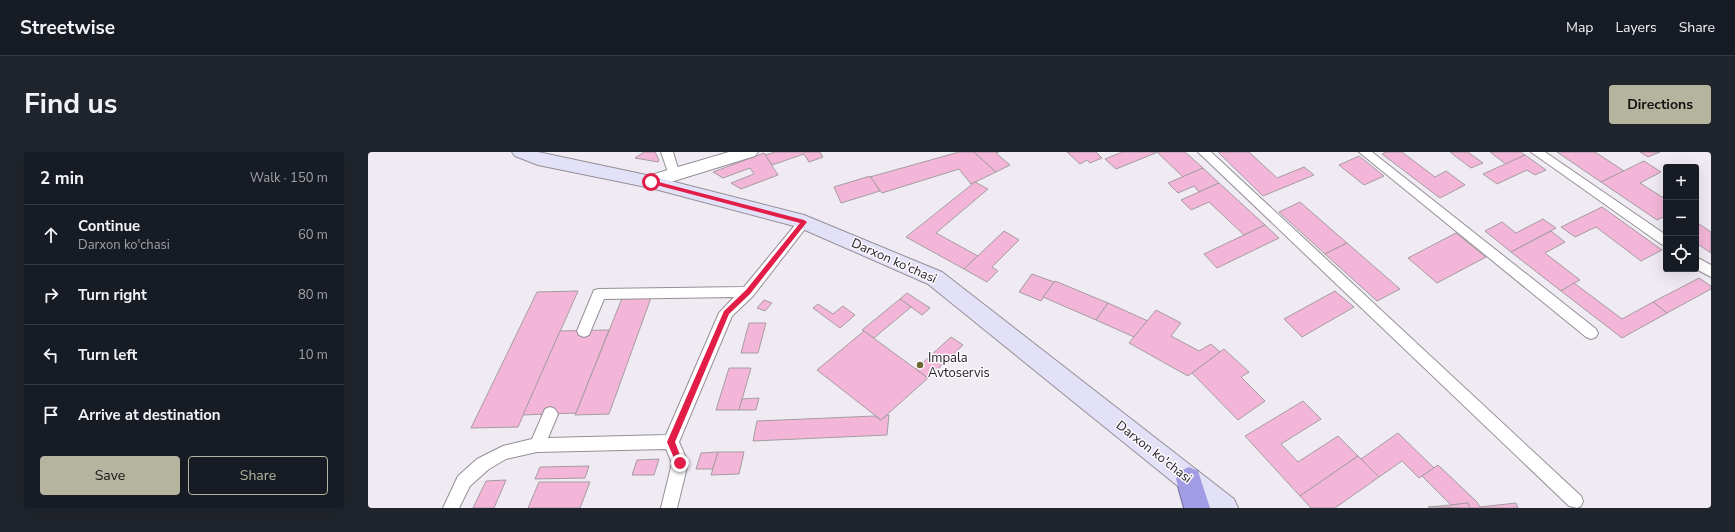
<!DOCTYPE html>
<html lang="en">
<head>
<meta charset="utf-8">
<style>
  body { margin:0; font-family:"Nunito Sans",sans-serif; background:#20242c; color:#f1f3f6 }
  .controls { position:absolute; right:12px; top:12px; display:grid; overflow:hidden; border-radius:4px; box-shadow:0 4px 16px #0002 }
  .controls button { width:36px; height:36px; display:grid; place-items:center; padding:0; border:0; border-bottom:1px solid #363941; background:#171b24; color:#f1f3f6; font:20px sans-serif }
  .stop { position:absolute; width:12px; height:12px; margin:-9px; border:3px solid #e11d48; border-radius:50%; background:#fff }
  .stop.end { background:#e11d48; border-color:#fff; box-shadow:0 1px 4px #0008 }
  .list { margin:0; padding:0; list-style:none }
  h2 { display:flex; justify-content:space-between; align-items:center; height:52px; margin:0; padding:0 16px; font-size:17px }
  h2 small { font-size:13px; font-weight:400; color:#9ea1a6 }
  .list li { display:grid; grid-template-columns:26px 1fr auto; gap:12px; align-items:center; box-sizing:border-box; height:60px; padding:0 16px; border-top:1px solid #363941 }
  .list b { display:block; font-size:15px; white-space:nowrap }
  .list p { margin:0; font-size:13px; white-space:nowrap; color:#9ea1a6 }
  .list em { font-size:13px; font-style:normal; color:#9ea1a6 }
  .actions { display:flex; gap:8px; padding:12px 16px }
  .actions a { flex:1; padding:9px 0; border:1px solid #b5b49e; border-radius:4px; text-align:center; font-size:14px; color:#b5b49e }
  .actions .main { background:#b5b49e; color:#111 }
  .icon { flex:none; width:22px; height:22px; fill:none; stroke:currentColor; stroke-width:2; stroke-linecap:round; stroke-linejoin:round }
  .map { position:relative; flex:none; width:1343px; height:356px; overflow:hidden; border-radius:4px }
  header { display:flex; align-items:center; gap:24px; box-sizing:border-box; height:56px; padding:0 20px; background:#171b24; border-bottom:1px solid #363941 }
  header strong { font-size:19px }
  nav { display:flex; gap:22px; margin-inline-start:auto; font-size:14px }
  .intro { display:flex; align-items:center; justify-content:space-between; box-sizing:border-box; height:96px; padding:0 24px }
  h1 { margin:0; font-size:28px }
  .button { padding:10px 18px; border-radius:4px; background:#b5b49e; color:#111; font-size:14px; font-weight:700 }
  main { display:flex; gap:24px; padding:0 24px }
  aside { flex:1; background:#171b24; border-radius:4px; box-shadow:0 4px 16px #0002 }
  .map>svg:first-child { display:block }
</style>
</head>
<body>
<header>
<strong>Streetwise</strong>
<nav><a>Map</a><a>Layers</a><a>Share</a></nav>
</header>
<div class="intro"><h1>Find us</h1><a class="button">Directions</a></div>
<main>
<aside>
<h2>2 min<small>Walk · 150 m</small></h2>
<ul class="list">
<li><svg class="icon" aria-label="ahead" viewBox="0 0 24 24"><path d="M12 20V5M6 11l6-6 6 6"/></svg><div><b>Continue</b><p>Darxon ko'chasi</p></div><em>60 m</em></li>
<li><svg class="icon" aria-label="right" viewBox="0 0 24 24"><path d="M7 20v-9h11M14 6l5 5-5 5"/></svg><div><b>Turn right</b></div><em>80 m</em></li>
<li><svg class="icon" aria-label="left" viewBox="0 0 24 24"><path d="M17 20v-9H6M10 6l-5 5 5 5"/></svg><div><b>Turn left</b></div><em>10 m</em></li>
<li><svg class="icon" aria-label="arrive" viewBox="0 0 24 24"><path d="M6 21V4h12l-3 4 3 4H6"/></svg><div><b>Arrive at destination</b></div></li>
</ul>
<div class="actions"><a class="main">Save</a><a>Share</a></div>
</aside>
<div class="map">
<svg width="1343" height="356" viewBox="0 0 1343 356">
  <rect width="100%" height="100%" fill="#f0ebf3"/>
  <g fill="#f4b6d8" stroke="#a49ca0">
    <polygon points="276,0 287,0 291,8 290,10 267,6"/>
    <polygon points="407,0 452,0 455,5 441,10 436,2 404,13 397,3"/>
    <polygon points="591,0 606,0 628,20 603,32 591,17 514,41 502,25"/>
    <polygon points="606,0 631,0 628,1 642,13 628,20"/>
    <polygon points="699,0 728,0 734,6 722,11 719,8 712,12"/>
    <polygon points="754,0 790,0 748,17 737,7"/>
    <polygon points="789,0 817,0 835,16 815,25"/>
    <polygon points="850,0 881,0 909,26 936,15 946,23 895,44"/>
    <polygon points="1018,0 1034,0 1067,25 1078,19 1097,33 1072,46 1014,2"/>
    <polygon points="1082,0 1100,0 1115,11 1103,16"/>
    <polygon points="1122,0 1153,0 1157,3 1138,12"/>
    <polygon points="1189,0 1227,0 1256,19 1233,30"/>
    <polygon points="1272,0 1292,0 1280,5"/>
    <polygon points="396,1 410,23 373,37 363,31 386,22 382,16 355,26 345,20"/>
    <polygon points="1157,3 1178,18 1167,23 1159,18 1129,32 1115,22"/>
    <polygon points="991,4 1016,24 996,33 971,13"/>
    <polygon points="1276,9 1293,20 1272,31 1294,45 1298,43 1298,64 1289,68 1233,30"/>
    <polygon points="835,16 851,31 831,40 826,34 810,41 800,31"/>
    <polygon points="502,24 512,39 473,51 466,35"/>
    <polygon points="607,30 620,37 568,81 610,104 596,117 538,85"/>
    <polygon points="851,31 897,73 876,83 841,50 823,58 813,48"/>
    <polygon points="932,50 979,91 957,102 911,60"/>
    <polygon points="1234,55 1294,98 1273,109 1228,75 1207,85 1193,75"/>
    <polygon points="1175,67 1188,76 1143,100 1117,79 1134,70 1148,81"/>
    <polygon points="1328,70 1343,80 1343,101 1328,91"/>
    <polygon points="897,73 911,86 849,116 836,102"/>
    <polygon points="636,79 651,88 624,115 630,119 619,130 596,117"/>
    <polygon points="1183,79 1197,90 1177,101 1212,128 1193,139 1143,100"/>
    <polygon points="1088,81 1118,105 1069,131 1040,106"/>
    <polygon points="979,91 1032,137 1009,149 957,102"/>
    <polygon points="664,122 686,130 673,149 651,140"/>
    <polygon points="1331,126 1343,134 1343,137 1299,161 1285,150"/>
    <polygon points="687,129 740,151 728,168 675,145"/>
    <polygon points="1206,131 1254,167 1285,150 1299,161 1254,186 1193,139"/>
    <polygon points="210,139 150,275 103,276 169,140"/>
    <polygon points="967,139 986,155 934,185 916,167"/>
    <polygon points="539,141 562,156 554,163 532,147"/>
    <polygon points="284,143 241,262 207,263 255,144"/>
    <polygon points="532,147 543,155 506,186 494,178"/>
    <polygon points="396,148 404,151 397,159 389,156"/>
    <polygon points="740,151 780,169 766,185 728,168"/>
    <polygon points="450,152 465,162 475,154 487,163 472,176 445,156"/>
    <polygon points="788,158 813,171 803,184 831,199 843,192 852,200 820,224 761,191"/>
    <polygon points="381,171 398,171 390,201 373,201"/>
    <polygon points="241,178 208,261 155,263 192,179"/>
    <polygon points="496,179 560,226 513,268 449,218"/>
    <polygon points="583,185 595,193 560,226 548,217"/>
    <polygon points="856,197 881,220 873,225 897,249 870,268 824,221"/>
    <polygon points="361,216 383,216 371,258 348,258"/>
    <polygon points="391,246 388,258 371,258 374,247"/>
    <polygon points="935,249 953,267 913,292 930,310 970,284 990,304 932,344 877,284"/>
    <polygon points="519,263 521,263 519,283 385,289 389,269 507,264 513,268"/>
    <polygon points="1030,281 1066,316 1051,326 1034,309 1011,325 993,307"/>
    <polygon points="350,300 345,317 328,317 333,301"/>
    <polygon points="350,300 376,300 371,322 343,323"/>
    <polygon points="990,304 1011,325 967,356 943,356 932,344"/>
    <polygon points="291,307 286,323 264,323 269,308"/>
    <polygon points="1070,313 1109,350 1112,355 1148,351 1150,356 1102,356 1100,351 1083,353 1054,324"/>
    <polygon points="221,314 217,326 167,327 172,315"/>
    <polygon points="138,328 126,356 105,356 118,329"/>
    <polygon points="171,330 222,330 212,356 160,356"/>
    <polygon points="1100,351 1102,356 1060,355 1083,353"/>
  </g>
  <g fill="none" stroke-linecap="round" stroke-linejoin="round">
    <g stroke="#948f96" stroke-width="2">
      <g id="lane">
        <polygon points="293,0 305,0 312,23 310,26 302,26"/>
        <polygon points="830,0 843,0 1213,344 1215,349 1213,354 1209,356 1201,354"/>
        <polygon points="991,0 1004,0 1228,177 1230,181 1228,185 1223,187 1218,185"/>
        <polygon points="1163,0 1177,0 1298,83 1298,94 1293,92"/>
        <polygon points="436,66 440,67 442,70 440,73 385,144 364,164 311,290 320,311 309,356 293,356 304,311 298,297 169,300 138,307 121,317 102,334 91,356 75,356 90,324 109,307 135,294 164,287 177,257 182,255 187,257 190,262 180,286 298,283 351,161 366,145 236,147 221,183 216,185 211,183 209,179 226,138 231,137 376,135 432,67"/>
        <polygon points="1328,105 1343,113 1343,125 1328,117"/>
      </g>
    </g>
    <g stroke="#948f96" stroke-width="2">
      <polygon id="street" points="361,0 390,0 387,4 283,36 276,35 274,30 276,25"/>
    </g>
    <g stroke="#948f96" stroke-width="2">
      <polygon id="secondary" points="144,0 170,0 283,24 436,63 574,120 866,347 870,356 837,356 560,132 430,75 283,36 170,13 147,4"/>
    </g>
    <g stroke="#7571a1" stroke-width="2">
      <polygon id="highway" points="821,315 830,319 842,356 816,356 808,327 812,319"/>
    </g>
    <use href="#lane" fill="#fff" fill-rule="evenodd"/>
    <use href="#street" fill="#fff" fill-rule="evenodd"/>
    <use href="#secondary" fill="#e3e1f7" fill-rule="evenodd"/>
    <use href="#highway" fill="#a19ce4" fill-rule="evenodd"/>
  </g>
  <polygon fill="#e11d48" points="283,28 436,68 439,70 382,142 361,162 307,290 315,311 312,314 309,313 299,290 356,159 378,138 432,71 281,31 281,29"/>
  <circle fill="#6c6632" stroke="#fdf9ff" stroke-width="1.5" cx="552" cy="213" r="4"/>
  <g text-anchor="middle" dominant-baseline="central" stroke-width="3" stroke-linejoin="round" paint-order="stroke">
    <g font-size="13" fill="#242225" stroke="#fdf9ff">
      <text transform="translate(526 109) rotate(24)">Darxon ko'chasi</text>
      <text transform="translate(786 300) rotate(38)">Darxon ko'chasi</text>
    </g>
    <g font-size="13" fill="#242225" stroke="#fdf9ff" text-anchor="start">
      <text x="560" y="206">Impala<tspan x="560" dy="15">Avtoservis</tspan></text>
    </g>
  </g>
</svg>
<div class="controls">
<button>+</button>
<button>−</button>
<button><svg class="icon" aria-label="locate" viewBox="0 0 24 24"><circle cx="12" cy="12" r="6"/><path d="M12 2v4M12 18v4M2 12h4M18 12h4"/></svg></button>
</div>
<div class="stop" style="left:283px;top:30px"></div>
<div class="stop end" style="left:312px;top:311px"></div>
</div>
</main>
</body>
</html>
